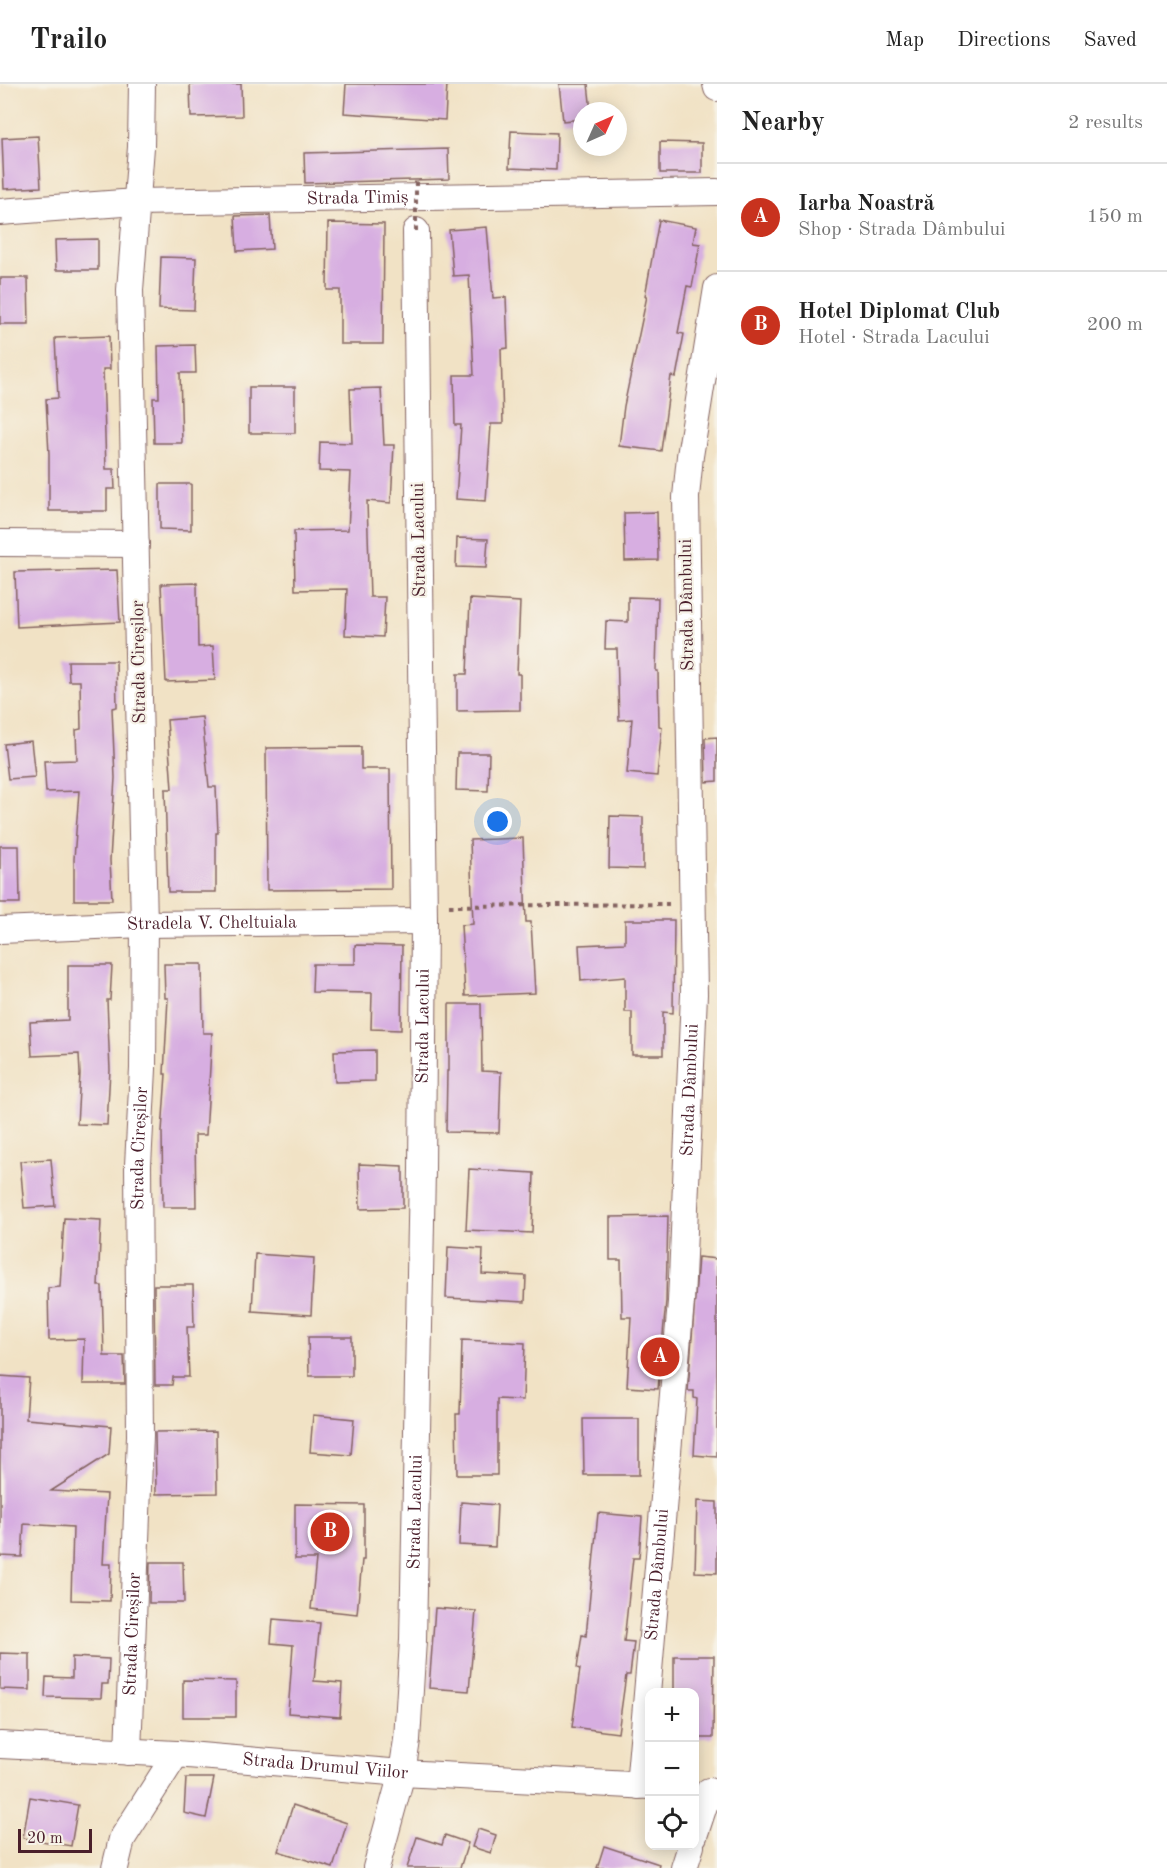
<!DOCTYPE html>
<html lang="en">
<head>
<meta charset="utf-8">
<style>
  body { margin:0; font-family:"Old Standard TT",serif; background:#f6f6f6; color:#222 }
  .controls { position:absolute; right:18px; bottom:18px; display:grid; overflow:hidden; border-radius:12px; box-shadow:0 3px 15px #0003 }
  .controls button { width:54px; height:54px; display:grid; place-items:center; padding:0; border:0; border-bottom:2px solid #e0e0e0; background:#fff; color:#222; font:30px sans-serif }
  .compass { position:absolute; left:573px; top:18px; width:54px; height:54px; border-radius:50%; background:#fff; box-shadow:0 3px 15px #0003; rotate:45deg }
  .scale { position:absolute; left:18px; bottom:15px; width:74px; box-sizing:border-box; padding-left:6px; border:3px solid #4a1f2b; border-top:0; font-size:16px; line-height:21px; white-space:nowrap; color:#4a1f2b; -webkit-text-stroke:4px #f7f3e8; paint-order:stroke }
  .you { position:absolute; left:498px; top:738px; width:21px; height:21px; margin:-15px; border:4px solid #fff; border-radius:50%; background:#1a73e8; box-shadow:0 0 0 9px #1a73e833 }
  .badge { display:grid; place-items:center; width:39px; height:39px; border-radius:50%; background:#c8321e; color:#fff; font-size:20px; font-weight:700 }
  .pin { position:absolute; translate:-50% -50%; border:3px solid #fff; box-shadow:0 2px 6px #0006 }
  .list { margin:0; padding:0; list-style:none }
  h2 { display:flex; justify-content:space-between; align-items:center; height:78px; margin:0; padding:0 24px; font-size:26px }
  h2 small { font-size:20px; font-weight:400; color:#767676 }
  .list li { display:grid; grid-template-columns:39px 1fr auto; gap:18px; align-items:center; box-sizing:border-box; height:108px; padding:0 24px; border-top:2px solid #e0e0e0 }
  .list b { display:block; font-size:22px; white-space:nowrap }
  .list p { margin:0; font-size:20px; white-space:nowrap; color:#767676 }
  .list em { font-size:20px; font-style:normal; color:#767676 }
  .icon { flex:none; width:33px; height:33px; fill:none; stroke:currentColor; stroke-width:2; stroke-linecap:round; stroke-linejoin:round }
  .map { position:relative; flex:none; width:717px; height:1784px; overflow:hidden }
  header { display:flex; align-items:center; gap:36px; box-sizing:border-box; height:84px; padding:0 30px; background:#fff; border-bottom:2px solid #e0e0e0 }
  header strong { font-size:28px }
  nav { display:flex; gap:33px; margin-inline-start:auto; font-size:21px }
  main { display:flex }
  aside { flex:1; background:#fff }
  .map>svg:first-child { display:block }
</style>
</head>
<body>
<header>
<strong>Trailo</strong>
<nav><a>Map</a><a>Directions</a><a>Saved</a></nav>
</header>
<main>
<div class="map">
<svg width="717" height="1784" viewBox="0 0 717 1784">
  <rect width="100%" height="100%" fill="#f7f3e8"/>
  <filter id="ink" filterUnits="userSpaceOnUse"><feTurbulence type="fractalNoise" baseFrequency=".0167" numOctaves="2"/><feDisplacementMap in="SourceGraphic" scale="12" xChannelSelector="R" yChannelSelector="G"/><feConvolveMatrix kernelMatrix="1 2 1 2 8 2 1 2 1" color-interpolation-filters="sRGB"/></filter>
  <filter id="wash" filterUnits="userSpaceOnUse"><feTurbulence type="fractalNoise" baseFrequency=".008" numOctaves="4" result="noise"/><feDisplacementMap in="SourceGraphic" scale="24" xChannelSelector="R" yChannelSelector="G"/><feGaussianBlur stdDeviation="1.35" result="paint"/><feColorMatrix in="noise" values="0 0 0 0 0 0 0 0 0 0 0 0 0 0 0 0 0 1.4 0 .05"/><feComposite in="paint" operator="in"/></filter>
  <g filter="url(#wash)">
    <rect width="100%" height="100%" fill="#f1e2c5"/>
    <g id="blocks">
      <g fill="#d7aee1">
        <polygon points="190,0 241,0 242,32 191,33"/>
        <polygon points="346,0 447,0 445,36 344,29"/>
        <polygon points="559,0 588,0 591,27 582,27 582,35 563,37"/>
        <polygon points="511,47 557,49 556,86 509,84"/>
        <polygon points="38,52 41,103 4,105 2,54"/>
        <polygon points="660,58 702,59 702,89 660,89"/>
        <polygon points="448,65 449,95 305,99 304,69"/>
        <polygon points="270,131 272,165 237,167 235,132"/>
        <polygon points="659,136 696,143 693,159 700,160 692,203 687,202 678,249 684,250 676,293 671,292 661,367 619,362 624,322 647,212 645,212"/>
        <polygon points="328,139 384,140 383,260 340,260 340,206 327,206"/>
        <polygon points="487,143 493,214 506,213 508,264 501,265 503,340 491,340 486,417 456,415 461,341 455,341 454,291 474,291 469,191 453,192 449,146"/>
        <polygon points="98,155 98,186 56,186 55,156"/>
        <polygon points="161,173 196,174 194,226 159,225"/>
        <polygon points="0,194 28,194 29,240 0,240"/>
        <polygon points="109,252 110,285 103,285 106,385 114,385 115,405 107,405 107,427 49,427 49,370 46,315 58,314 55,254"/>
        <polygon points="195,261 196,289 180,289 182,359 154,359 153,314 159,314 158,262"/>
        <rect x="249" y="303" width="46" height="46"/>
        <polygon points="381,304 384,361 394,361 391,419 367,417 370,513 385,513 383,553 345,551 347,505 295,506 294,447 348,446 351,388 319,387 320,358 352,359 350,305"/>
        <polygon points="160,400 191,400 191,446 160,445"/>
        <polygon points="657,428 658,476 625,477 624,429"/>
        <polygon points="457,454 488,455 486,484 456,483"/>
        <polygon points="117,486 120,538 17,543 15,488"/>
        <polygon points="197,499 198,563 213,562 215,596 166,598 161,500"/>
        <polygon points="628,513 658,514 656,587 658,587 659,642 662,643 657,692 627,689 632,635 619,636 617,565 605,565 606,537 628,538"/>
        <polygon points="470,515 520,518 517,590 520,590 520,626 457,627 457,590 467,590"/>
        <polygon points="68,577 116,577 117,623 112,624 115,694 110,776 112,816 74,816 74,775 79,707 46,708 44,677 77,676 76,646 81,645 80,597 69,597"/>
        <polygon points="202,633 209,703 216,703 218,749 216,749 216,808 168,808 165,705 172,705 167,636"/>
        <polygon points="717,653 717,697 706,698 705,654"/>
        <polygon points="31,657 35,693 8,695 4,660"/>
        <polygon points="361,663 361,685 390,685 391,805 267,806 266,664"/>
        <polygon points="457,669 489,669 488,707 456,706"/>
        <polygon points="610,732 643,733 643,785 609,784"/>
        <polygon points="523,754 526,838 531,838 535,909 465,912 461,841 473,840 470,756"/>
        <polygon points="0,762 19,762 20,819 0,819"/>
        <polygon points="625,836 674,836 673,929 663,928 663,971 632,971 632,928 625,928 625,893 581,897 579,861 625,859"/>
        <polygon points="355,861 402,862 401,946 371,945 372,909 312,908 313,880 355,880"/>
        <polygon points="164,880 202,880 203,949 212,949 206,1051 195,1051 196,1123 163,1123 162,1048 166,990 164,990 168,914 165,914"/>
        <polygon points="68,881 112,881 110,916 107,916 110,986 107,1041 77,1040 80,990 79,970 32,972 30,938 68,936"/>
        <polygon points="449,920 481,920 482,987 501,988 499,1049 446,1048 447,987 449,987"/>
        <polygon points="375,966 375,997 335,998 334,967"/>
        <polygon points="51,1075 55,1122 24,1124 20,1077"/>
        <polygon points="359,1080 403,1082 403,1124 360,1125"/>
        <polygon points="469,1085 534,1089 532,1149 466,1146"/>
        <polygon points="668,1132 666,1217 658,1305 627,1303 631,1233 622,1233 621,1176 610,1176 610,1133"/>
        <polygon points="64,1134 101,1136 98,1202 102,1202 104,1272 124,1272 125,1300 83,1300 84,1255 49,1256 48,1204 60,1203"/>
        <polygon points="448,1163 483,1165 482,1190 526,1192 525,1218 446,1214"/>
        <polygon points="255,1170 314,1174 311,1231 252,1227"/>
        <polygon points="698,1173 717,1175 717,1373 694,1371 697,1315 694,1314 694,1307 688,1307"/>
        <polygon points="154,1201 193,1201 194,1243 187,1243 189,1293 173,1293 172,1301 155,1301"/>
        <polygon points="308,1253 352,1253 352,1292 309,1292"/>
        <polygon points="462,1256 525,1259 523,1316 497,1315 497,1391 457,1391 456,1330 460,1330"/>
        <polygon points="0,1292 29,1294 26,1335 111,1342 109,1370 51,1407 107,1410 103,1480 111,1480 110,1517 71,1516 73,1443 24,1440 22,1473 0,1472"/>
        <polygon points="313,1331 354,1335 351,1371 310,1368"/>
        <polygon points="583,1335 639,1335 639,1391 584,1391"/>
        <polygon points="216,1347 217,1409 156,1410 155,1348"/>
        <polygon points="697,1417 717,1418 717,1489 695,1488"/>
        <polygon points="461,1418 497,1421 495,1463 459,1461"/>
        <polygon points="295,1420 364,1421 364,1476 362,1476 357,1530 311,1525 316,1475 295,1475"/>
        <polygon points="598,1429 642,1433 639,1474 633,1474 624,1557 634,1558 630,1591 626,1591 618,1649 572,1643 580,1585 577,1584 582,1551 586,1552"/>
        <polygon points="150,1478 183,1478 184,1519 149,1519"/>
        <polygon points="435,1524 476,1527 469,1607 429,1604"/>
        <polygon points="273,1535 320,1539 314,1597 342,1599 340,1633 288,1629 293,1561 271,1559"/>
        <polygon points="0,1569 30,1570 30,1606 0,1605"/>
        <polygon points="674,1572 714,1572 713,1654 694,1654 694,1608 674,1608"/>
        <polygon points="72,1573 109,1575 108,1600 102,1600 101,1614 45,1613 46,1593 72,1594"/>
        <polygon points="183,1596 236,1597 236,1633 183,1633"/>
        <polygon points="186,1694 214,1694 206,1734 184,1729"/>
        <polygon points="30,1713 78,1721 71,1762 23,1754"/>
        <polygon points="293,1721 347,1739 333,1784 278,1767"/>
        <polygon points="478,1745 496,1751 491,1769 472,1763"/>
        <polygon points="445,1751 468,1759 460,1784 407,1784 417,1753 442,1761"/>
        <polygon points="604,1762 659,1780 658,1784 597,1784"/>
      </g>
    </g>
  </g>
  <g filter="url(#ink)">
    <use href="#blocks" fill-opacity="0" stroke="#846361" stroke-width="1.5"/>
    <g fill="none" stroke-linecap="round" stroke-linejoin="round">
      <g stroke="#846361" stroke-width="28">
        <g id="minor">
          <polyline points="716,0 717,4"/>
          <path id="s1" d="M0,128L136,118L717,108"/>
          <polyline points="0,459 136,460"/>
          <path id="s2" d="M0,846L144,840L424,837"/>
          <path id="s3" d="M0,1661L176,1670L402,1689L650,1702"/>
          <path id="s4" d="M128,1668L140,1351L138,1081L143,985L144,840L130,206L141,63L142,0"/>
          <path id="s5" d="M639,1702L681,1218L694,910L686,413L690,372L717,204"/>
          <polyline points="694,1752 709,1707"/>
          <polyline points="115,1784 122,1755 176,1670"/>
          <path id="s6" d="M376,1784L402,1689L407,1656L413,1556L422,1086L424,837L416,147"/>
          <polyline points="684,1784 691,1762"/>
        </g>
      </g>
      <polyline stroke="#846361" stroke-width="4" stroke-dasharray="4.5 4.5" stroke-linecap="butt" points="449,822 669,820"/>
      <use href="#minor" stroke="#fff" stroke-width="26"/>
      <polyline stroke="#846361" stroke-width="4" stroke-dasharray="4.5 4.5" stroke-linecap="butt" points="416,147 416,96"/>
    </g>
  </g>
  <g text-anchor="middle" dominant-baseline="central" stroke-width="4.5" stroke-linejoin="round" paint-order="stroke">
    <g font-size="18" fill="#4a1f2b" stroke="#f7f3e8">
      <text stroke="none"><textPath href="#s1" startOffset="358">Strada Timiș</textPath></text>
      <text transform="translate(419 456) rotate(-91)">Strada Lacului</text>
      <text transform="translate(687 521) rotate(-91)">Strada Dâmbului</text>
      <text transform="translate(139 578) rotate(-91)">Strada Cireșilor</text>
      <text stroke="none"><textPath href="#s2" startOffset="212">Stradela V. Cheltuiala</textPath></text>
      <text stroke="none"><textPath href="#s6" startOffset="846">Strada Lacului</textPath></text>
      <text stroke="none"><textPath href="#s5" startOffset="698">Strada Dâmbului</textPath></text>
      <text stroke="none"><textPath href="#s4" startOffset="604">Strada Cireșilor</textPath></text>
      <text stroke="none"><textPath href="#s6" startOffset="360">Strada Lacului</textPath></text>
      <text stroke="none"><textPath href="#s5" startOffset="212">Strada Dâmbului</textPath></text>
      <text stroke="none"><textPath href="#s4" startOffset="118">Strada Cireșilor</textPath></text>
      <text stroke="none"><textPath href="#s3" startOffset="326">Strada Drumul Viilor</textPath></text>
    </g>
  </g>
</svg>
<div class="controls">
<button>+</button>
<button>−</button>
<button><svg class="icon" aria-label="locate" viewBox="0 0 24 24"><circle cx="12" cy="12" r="6"/><path d="M12 2v4M12 18v4M2 12h4M18 12h4"/></svg></button>
</div>
<svg class="compass" viewBox="-18 -18 36 36"><path d="M0-13l5 13h-10z" fill="#e53935"/><path d="M0 13l5-13h-10z" fill="#767676"/></svg>
<div class="scale">20 m</div>
<div class="you"></div>
<div class="pin badge" style="left:660px;top:1273px">A</div>
<div class="pin badge" style="left:330px;top:1448px">B</div>
</div>
<aside>
<h2>Nearby<small>2 results</small></h2>
<ul class="list">
<li><span class="badge">A</span><div><b>Iarba Noastră</b><p>Shop · Strada Dâmbului</p></div><em>150 m</em></li>
<li><span class="badge">B</span><div><b>Hotel Diplomat Club</b><p>Hotel · Strada Lacului</p></div><em>200 m</em></li>
</ul>
</aside>
</main>
</body>
</html>
